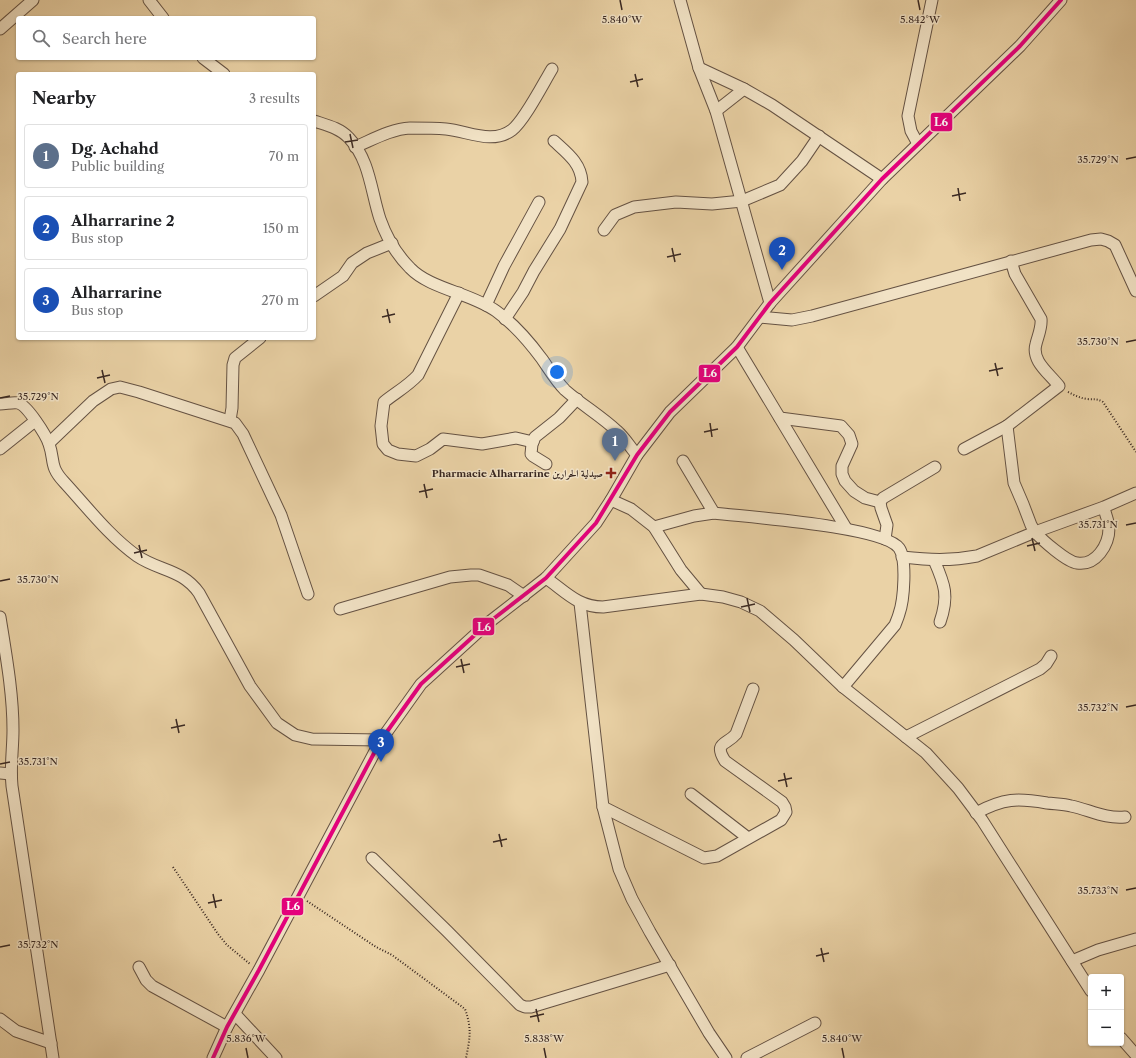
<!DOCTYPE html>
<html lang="en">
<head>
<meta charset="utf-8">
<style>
  body { margin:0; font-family:"Libre Caslon Text",Amiri,serif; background:#f2f2f2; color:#202124 }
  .controls { position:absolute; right:12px; bottom:12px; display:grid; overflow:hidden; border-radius:4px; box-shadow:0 1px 3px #0004 }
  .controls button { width:36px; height:36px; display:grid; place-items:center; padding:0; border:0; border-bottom:1px solid #e0e0e0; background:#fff; color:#202124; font:20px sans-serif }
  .you { position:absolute; left:557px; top:372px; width:14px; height:14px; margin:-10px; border:3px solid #fff; border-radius:50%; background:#1a73e8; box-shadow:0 0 0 6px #1a73e833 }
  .badge { display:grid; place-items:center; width:26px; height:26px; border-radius:50%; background:#8f2418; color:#fff; font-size:13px; font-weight:700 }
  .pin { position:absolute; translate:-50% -33px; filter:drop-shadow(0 1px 2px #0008) }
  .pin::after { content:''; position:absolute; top:21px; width:14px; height:12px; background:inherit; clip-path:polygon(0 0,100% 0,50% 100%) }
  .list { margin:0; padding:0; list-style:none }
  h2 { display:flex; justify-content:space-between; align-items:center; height:52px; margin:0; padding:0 16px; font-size:17px }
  h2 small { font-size:13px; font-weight:400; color:#757577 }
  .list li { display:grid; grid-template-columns:26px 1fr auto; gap:12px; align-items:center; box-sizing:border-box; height:64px; margin:0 8px 8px; padding:0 8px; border:1px solid #e0e0e0; border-radius:4px }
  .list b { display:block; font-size:15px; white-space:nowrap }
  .list p { margin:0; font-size:13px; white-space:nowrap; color:#757577 }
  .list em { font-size:13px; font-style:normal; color:#757577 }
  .icon { flex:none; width:22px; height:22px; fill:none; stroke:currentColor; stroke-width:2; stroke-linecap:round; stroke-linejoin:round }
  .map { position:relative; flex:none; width:1136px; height:1058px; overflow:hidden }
  .search { position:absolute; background:#fff; box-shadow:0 1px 3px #0004; left:16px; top:16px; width:300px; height:44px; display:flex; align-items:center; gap:10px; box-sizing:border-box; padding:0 14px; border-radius:4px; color:#757577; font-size:15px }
  .panel { position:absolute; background:#fff; box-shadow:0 1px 3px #0004; left:16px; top:72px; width:300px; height:268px; border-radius:4px }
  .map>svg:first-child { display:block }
</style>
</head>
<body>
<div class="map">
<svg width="1136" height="1058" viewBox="0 0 1136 1058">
  <rect width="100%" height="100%" fill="#ead2a6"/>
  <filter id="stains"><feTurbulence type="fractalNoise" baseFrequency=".005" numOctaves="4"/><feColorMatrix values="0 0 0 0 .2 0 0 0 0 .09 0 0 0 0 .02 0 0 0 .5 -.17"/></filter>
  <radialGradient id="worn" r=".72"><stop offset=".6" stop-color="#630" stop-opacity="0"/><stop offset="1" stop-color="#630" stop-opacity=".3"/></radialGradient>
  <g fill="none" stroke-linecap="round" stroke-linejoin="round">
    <g stroke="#655243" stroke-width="13">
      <g id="minor">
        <polyline points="149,0 163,18"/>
        <polyline points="680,0 699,68 716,111 770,303"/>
        <polyline points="0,29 33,0"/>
        <polyline points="203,58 224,74"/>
        <polyline points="699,68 744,89 772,105 882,179"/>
        <polyline points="716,111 744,89"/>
        <path d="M314,121C326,125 340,128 349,138C370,160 371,192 380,219C386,236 397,255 410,268C430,289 471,293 496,311C514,324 528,340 542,359C549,369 556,381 565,390C582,405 601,416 617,431C625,438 630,447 637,455"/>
        <polyline points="918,144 911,131 908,116 932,0"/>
        <path d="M355,147C372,140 391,129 410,128C422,128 435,128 446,129C468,131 492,145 512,130C524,121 543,84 552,69"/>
        <polyline points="604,230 615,215 634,207 676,202 712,204 742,201 780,185 802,161 819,136"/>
        <path d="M459,293L418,375C408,386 395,393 384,402L381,426L383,444L388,450L398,454L416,456L430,449L443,439L482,444L516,438L533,442"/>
        <polyline points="314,296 343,276 352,263 367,253 392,243"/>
        <polyline points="486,305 504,266 539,202"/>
        <polyline points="760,317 792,320 812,316 1091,240 1101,239 1108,241 1115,245 1136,291"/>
        <path d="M505,319L523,292L534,271L560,229L582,182C581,163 567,153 554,141"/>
        <polyline points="737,347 846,528"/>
        <path d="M0,404C6,404 13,402 18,403C27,405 46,435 49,444C55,461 49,466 64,482C87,507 109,536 137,556C159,571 182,569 199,593L250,686L277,723L295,735L312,739L381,740"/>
        <polyline points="780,418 841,426 849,435 852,444 842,466 842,474 845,481 854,491 865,498 880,502"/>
        <polyline points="230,420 232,408 233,365 235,358 260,338"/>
        <polyline points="49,443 93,401 111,389 120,387 139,392 235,423 243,434 281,515 308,594"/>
        <polyline points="0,449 35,421"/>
        <path d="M964,449L1007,426L1059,386C1049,373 1031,361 1036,344C1038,336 1042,327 1041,319L1015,274L1011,261"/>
        <polyline points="683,461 714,513"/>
        <polyline points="546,464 533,456 531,454 532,444 535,437 559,418 577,399"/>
        <polyline points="611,500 631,509 654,527 681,570 701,594"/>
        <path d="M1104,507C1105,514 1109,522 1109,528C1109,545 1096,566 1077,563C1067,562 1042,540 1035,532L1104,507L1136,493"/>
        <path d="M654,527L694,516L714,513C746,517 883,526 899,548C907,559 904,600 899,614C898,618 896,622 895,625L843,687"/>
        <polyline points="885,539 887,525 881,508 880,502 883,498 935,467"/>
        <path d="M902,557C929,560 951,561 977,556L1035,532L1031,525L1023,504L1014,483L1007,426"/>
        <path d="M934,560C945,585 949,596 940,622"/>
        <path d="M546,578C566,592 578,607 603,607L701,594L723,597L741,602L760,611L794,640L843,687L926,753L958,788L982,820L1091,991"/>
        <polyline points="580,603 603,807 619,869 632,899 650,932 709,1033 726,1058"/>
        <polyline points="340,609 450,577 471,575 479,575 508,585 524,596"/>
        <path d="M0,617C6,655 13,693 13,730C13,749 10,767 12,786L53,1058"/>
        <polyline points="906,737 1040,669 1046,664 1051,656"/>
        <polyline points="0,773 11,774"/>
        <polyline points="691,794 748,838"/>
        <path d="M603,807L704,858L717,856L781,820L786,812L785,807L782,802L725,761C713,742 727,745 736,734L753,689"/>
        <path d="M976,813C1004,798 1017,798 1047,803C1055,804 1064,804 1071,806C1090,810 1105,819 1125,817"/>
        <polyline points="372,858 447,931 520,1005 525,1007 531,1007 670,965"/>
        <polyline points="1072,961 1098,950 1136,939"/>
        <polyline points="139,967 146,980 152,986 227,1027"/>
        <polyline points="235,1014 276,1058"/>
        <polyline points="0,1019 16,1031 51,1043"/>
        <polyline points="1121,1038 1136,1055"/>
        <polyline points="213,1058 227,1027 259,970 381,740 421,684 488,623 546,578 596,523 611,500 637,455 670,412 737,347 770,303 882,179 1020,46 1061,0"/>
        <polyline points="747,1058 815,1023"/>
      </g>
    </g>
    <g stroke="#392822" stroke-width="2" stroke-dasharray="1 2" stroke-linecap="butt">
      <path d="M1068,392C1074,395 1080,398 1087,399C1093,400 1097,398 1103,402L1136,452"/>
      <polyline points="173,867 218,934 227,945 250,964"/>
      <path d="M307,901L376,947L392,955L465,1009C472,1029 470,1038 466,1058"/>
    </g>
    <use href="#minor" stroke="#f1e2c5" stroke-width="11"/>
    <g stroke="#f1e2c5" stroke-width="7">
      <polyline id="bus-1" points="213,1058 227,1027 259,970 381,740 421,684 488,623 546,578 596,523 637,455 670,412 737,347 770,303 882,179 1020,46 1061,0"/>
    </g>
    <use href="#bus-1" stroke="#e5007d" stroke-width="4"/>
  </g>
  <path fill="none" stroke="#392822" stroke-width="1.5" d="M620,0L622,10M918,0L920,10M635,74L638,87M630,82L643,79M350,134L353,148M345,142L358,140M1126,159L1136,157M958,188L960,201M952,196L966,193M672,248L675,262M667,257L681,254M387,309L390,323M382,317L395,314M1126,342L1136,340M995,363L998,376M102,370L105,383M989,371L1003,368M97,378L110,375M0,398L10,396M710,423L712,437M704,432L718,429M424,484L427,498M419,492L433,489M1126,525L1136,523M1032,538L1035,551M139,545L142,558M1027,546L1040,543M134,553L147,550M0,581L10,579M747,598L750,612M741,607L755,604M461,659L464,673M456,667L470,664M1126,707L1136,705M176,719L179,733M171,728L185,725M0,764L10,762M784,773L787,787M778,781L792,778M499,834L502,847M493,842L507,839M1126,890L1136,888M213,894L216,908M208,903L222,900M0,947L10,945M821,948L824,962M816,956L829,953M536,1009L539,1022M530,1017L544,1014M246,1048L248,1058M544,1048L546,1058M842,1048L844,1058"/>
  <path fill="#8f2418" stroke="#f1e2c5" stroke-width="1.5" d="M609 467h4v4h4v4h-4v4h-4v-4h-4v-4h4z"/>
  <g text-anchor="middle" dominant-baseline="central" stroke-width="3" stroke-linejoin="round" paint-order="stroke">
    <g font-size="10" font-weight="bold" fill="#392822" stroke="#f1e2c5" text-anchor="end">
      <text x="603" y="473">Pharmacie Alharrarine صيدلية الحرارين</text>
    </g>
  </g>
  <g font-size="10" text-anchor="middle" fill="#392822" stroke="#f1e2c5" stroke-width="3" stroke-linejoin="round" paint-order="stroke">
    <text x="622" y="23">5.840°W</text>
    <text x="920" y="23">5.842°W</text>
    <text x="1098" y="163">35.729°N</text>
    <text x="1098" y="345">35.730°N</text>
    <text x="38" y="400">35.729°N</text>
    <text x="1098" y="528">35.731°N</text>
    <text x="38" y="583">35.730°N</text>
    <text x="1098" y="711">35.732°N</text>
    <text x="38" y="765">35.731°N</text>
    <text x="1098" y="894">35.733°N</text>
    <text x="38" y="948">35.732°N</text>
    <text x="246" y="1042">5.836°W</text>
    <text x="544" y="1042">5.838°W</text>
    <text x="842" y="1042">5.840°W</text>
  </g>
  <g stroke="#f1e2c5" stroke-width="1.5">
    <rect x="930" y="112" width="23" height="20" rx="4" fill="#e5007d"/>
    <rect x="698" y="364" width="23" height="19" rx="4" fill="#e5007d"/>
    <rect x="472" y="617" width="23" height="19" rx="4" fill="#e5007d"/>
    <rect x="281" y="897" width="23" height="19" rx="4" fill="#e5007d"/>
  </g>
  <g font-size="11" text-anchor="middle" font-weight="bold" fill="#fff">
    <text x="941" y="126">L6</text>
    <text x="710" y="377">L6</text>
    <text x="484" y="631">L6</text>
    <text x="293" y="910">L6</text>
  </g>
  <rect width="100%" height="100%" filter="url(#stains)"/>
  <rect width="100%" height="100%" fill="url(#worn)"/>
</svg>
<div class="controls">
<button>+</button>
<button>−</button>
</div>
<div class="you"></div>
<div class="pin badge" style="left:615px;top:461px;background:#5c6f8a">1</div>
<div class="pin badge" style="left:782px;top:270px;background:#1a4fb4">2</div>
<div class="pin badge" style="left:381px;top:762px;background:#1a4fb4">3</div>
<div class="search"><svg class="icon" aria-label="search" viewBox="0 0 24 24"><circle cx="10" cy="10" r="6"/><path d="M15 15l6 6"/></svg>Search here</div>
<section class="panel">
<h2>Nearby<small>3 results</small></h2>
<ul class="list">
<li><span class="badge" style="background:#5c6f8a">1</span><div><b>Dg. Achahd</b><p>Public building</p></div><em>70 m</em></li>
<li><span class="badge" style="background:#1a4fb4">2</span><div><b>Alharrarine 2</b><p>Bus stop</p></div><em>150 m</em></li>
<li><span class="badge" style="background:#1a4fb4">3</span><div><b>Alharrarine</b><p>Bus stop</p></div><em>270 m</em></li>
</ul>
</section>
</div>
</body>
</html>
